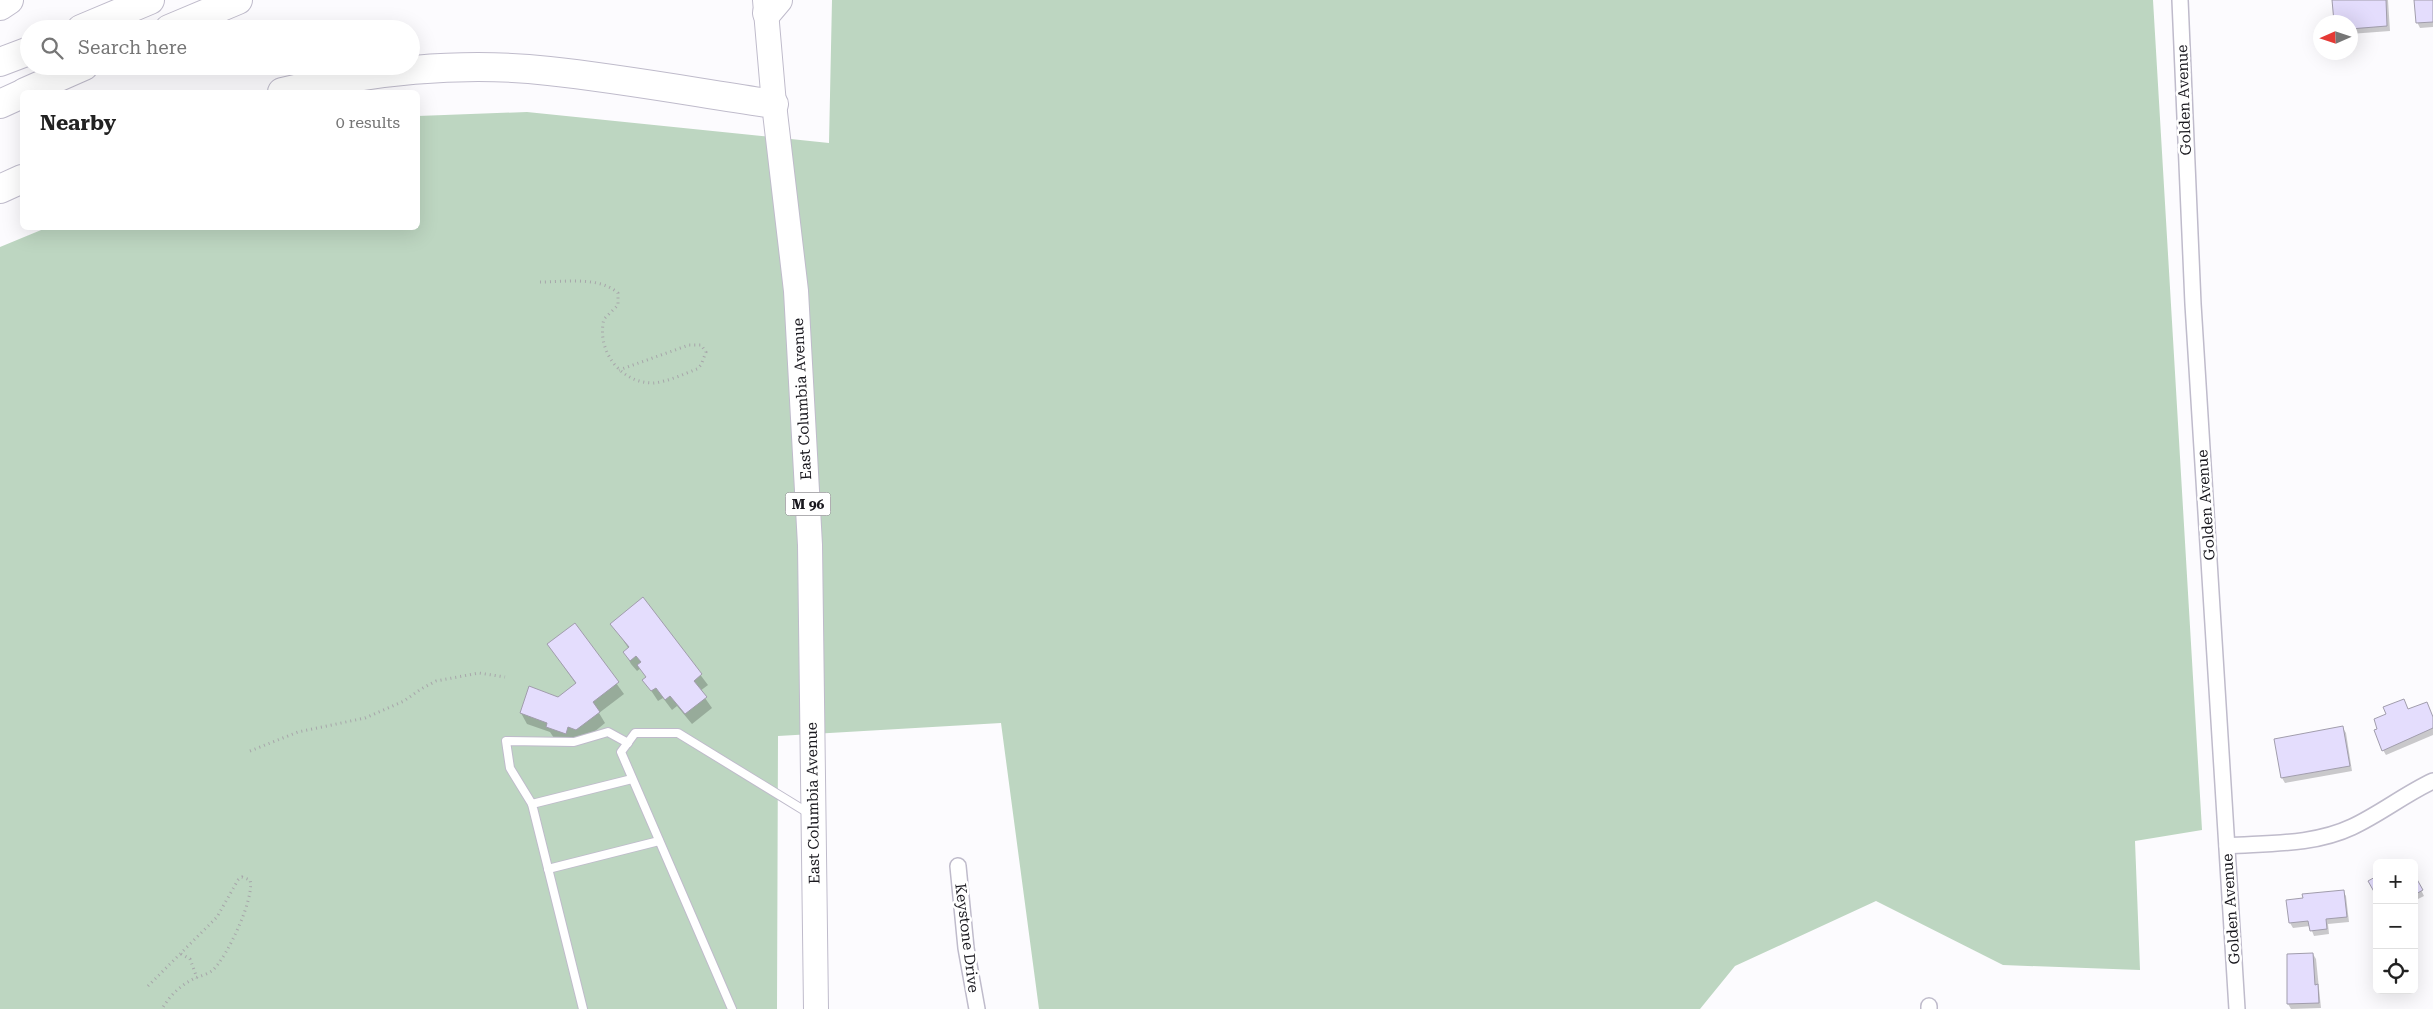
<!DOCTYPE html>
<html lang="en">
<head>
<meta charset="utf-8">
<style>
  body { margin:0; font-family:"Roboto Serif",serif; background:#f6f6f6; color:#222 }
  .controls { position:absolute; right:15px; bottom:15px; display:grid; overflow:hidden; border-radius:8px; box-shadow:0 5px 20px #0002 }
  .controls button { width:45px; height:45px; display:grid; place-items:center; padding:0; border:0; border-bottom:1px solid #e0e0e0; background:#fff; color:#222; font:25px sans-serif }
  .compass { position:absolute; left:2313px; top:15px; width:45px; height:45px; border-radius:50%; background:#fff; box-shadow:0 5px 20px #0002; rotate:267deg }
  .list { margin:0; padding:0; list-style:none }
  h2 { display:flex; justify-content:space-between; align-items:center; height:65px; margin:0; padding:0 20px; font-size:21px }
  h2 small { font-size:16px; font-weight:400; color:#767676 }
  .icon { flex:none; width:28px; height:28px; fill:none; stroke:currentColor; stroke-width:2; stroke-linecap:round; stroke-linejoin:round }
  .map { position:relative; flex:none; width:2433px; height:1009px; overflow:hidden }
  .search { position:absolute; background:#fff; box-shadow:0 5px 20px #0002; left:20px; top:20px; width:400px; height:55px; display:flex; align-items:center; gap:12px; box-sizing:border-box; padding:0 18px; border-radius:28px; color:#767676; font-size:19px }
  .panel { position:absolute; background:#fff; box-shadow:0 5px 20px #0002; left:20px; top:90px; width:400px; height:140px; border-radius:8px }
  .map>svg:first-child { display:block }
</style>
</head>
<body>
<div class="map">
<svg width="2433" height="1009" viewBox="0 0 2433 1009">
  <rect width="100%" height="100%" fill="#fcfbfe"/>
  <polygon fill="#bdd6c1" points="832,0 2153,0 2202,830 2135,841 2140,970 2003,965 1876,901 1735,966 1700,1009 1039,1009 1001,723 778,736 777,1009 0,1009 0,247 46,228 418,228 418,116 527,112 829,143"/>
  <g fill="#0003">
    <polygon points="2334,0 2388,0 2390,31 2350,34 2350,22 2335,22"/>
    <polygon points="2416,0 2433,0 2433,27 2420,28 2417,22"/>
    <polygon points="643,599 708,685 700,691 712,708 692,724 677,706 672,710 663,698 658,701 644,680 647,678 641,668 637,671 631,664 625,653 629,649 612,624"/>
    <polygon points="574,625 624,694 599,713 605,723 583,741 574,737 572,745 554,738 550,732 527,724 521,713 558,698 576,684 548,644"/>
    <polygon points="2433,718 2433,735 2386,755 2383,750"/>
    <polygon points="2343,728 2346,733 2352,771 2285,783 2282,778"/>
    <polygon points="2414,876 2424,896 2414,901"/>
    <polygon points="2343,891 2346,896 2349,922 2328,924 2329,934 2314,936 2310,926 2293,928 2290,923"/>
    <polygon points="2313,954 2316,959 2321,1008 2291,1009 2288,1004"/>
  </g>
  <g fill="#e4ddfd" stroke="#a19dac">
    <polygon points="2332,0 2386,0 2387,26 2350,29 2350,22 2334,22"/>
    <polygon points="2414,0 2433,0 2433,22 2416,23"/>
    <polygon points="643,597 702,674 694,681 707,697 685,714 670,696 665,700 656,688 651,691 642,680 646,677 637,665 641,662 636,656 630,661 623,652 629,647 610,624"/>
    <polygon points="575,623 619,682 593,702 600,712 576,730 568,727 566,734 546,727 547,723 520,713 529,686 558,697 576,683 547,644"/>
    <polygon points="2404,699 2408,709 2427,702 2433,717 2433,728 2382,751 2374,730 2377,729 2374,719 2386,714 2383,707"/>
    <polygon points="2343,726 2350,766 2281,778 2274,739"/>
    <polygon points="2414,874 2423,890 2414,895"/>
    <polygon points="2377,876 2377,897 2368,881"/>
    <polygon points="2344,890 2347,917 2326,919 2327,929 2310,931 2308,921 2289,923 2286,900 2303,898 2302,894"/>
    <polygon points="2313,953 2315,985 2318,984 2319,1003 2287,1004 2287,954"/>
  </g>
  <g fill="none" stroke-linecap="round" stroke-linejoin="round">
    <g stroke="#bfbbcb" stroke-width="10">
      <g id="service">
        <polyline points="532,804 510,768 506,741 574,742 608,732 628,743"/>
        <polyline points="548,869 659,841"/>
        <polyline points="583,1009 532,804 632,779"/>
        <polyline points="732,1009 621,752 635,733 678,733 810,814"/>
      </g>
    </g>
    <g stroke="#bfbbcb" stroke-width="18">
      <g id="minor">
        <polyline points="2180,0 2193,304 2237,1009"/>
        <path d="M2227,846C2269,843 2314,845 2352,827C2380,814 2405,794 2433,781"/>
        <polyline points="958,866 966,948 977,1009"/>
        <polyline points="1929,1006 1929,1009"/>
      </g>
    </g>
    <g stroke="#bfbbcb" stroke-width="26">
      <polyline id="primary" points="765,0 774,104 796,291 810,545 816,1009"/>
    </g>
    <g stroke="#bfbbcb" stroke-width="30">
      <g id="motorway">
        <polyline points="0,6 9,0"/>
        <polyline points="767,13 778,0"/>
        <polyline points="81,29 150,0"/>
        <polyline points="169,29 238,0"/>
        <polyline points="0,62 29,51"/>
        <polyline points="25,92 84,66"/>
        <path d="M282,92C366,71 462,61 549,71C624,79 699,93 774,104"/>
        <polyline points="0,104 22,94"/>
        <polyline points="0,189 22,179"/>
      </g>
    </g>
    <g stroke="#a7a6aa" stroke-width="3" stroke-dasharray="1 4" stroke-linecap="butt">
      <path d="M540,282C564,282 599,276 618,293V305L604,319C596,350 620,383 653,383C667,382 684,374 697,369L701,365L706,352L701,345H689L619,370"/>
      <polyline points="250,751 298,732 365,718 404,701 421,689 436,681 479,673 505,677"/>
      <polyline points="181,954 190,959 197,978"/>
      <path d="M148,986L217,917L238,880L242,877L250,880C255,898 227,957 213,970C208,974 201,976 195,978C181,985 170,995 162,1009"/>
    </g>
    <use href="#service" stroke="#fff" stroke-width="8"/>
    <use href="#minor" stroke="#fff" stroke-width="15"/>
    <use href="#primary" stroke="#fff" stroke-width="24"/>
    <use href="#motorway" stroke="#fff" stroke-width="28"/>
  </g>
  <g text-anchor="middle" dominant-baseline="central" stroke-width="5" stroke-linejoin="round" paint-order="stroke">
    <rect fill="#fff" stroke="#5e5d62" stroke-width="1" x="785.5" y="492.5" width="45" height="23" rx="4"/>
    <g font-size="14" font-weight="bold" fill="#19181e">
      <text x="808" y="504">M 96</text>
    </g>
    <g font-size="15" fill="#19181e" stroke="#fff">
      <text transform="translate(2184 100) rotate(-92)">Golden Avenue</text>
      <text transform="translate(802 399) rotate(-93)">East Columbia Avenue</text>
      <text transform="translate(2206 505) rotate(-94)">Golden Avenue</text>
      <text transform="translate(813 803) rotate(-91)">East Columbia Avenue</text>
      <text transform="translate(2231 909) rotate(-94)">Golden Avenue</text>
      <text transform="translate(967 938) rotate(83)">Keystone Drive</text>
    </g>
  </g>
</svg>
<div class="controls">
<button>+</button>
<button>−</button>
<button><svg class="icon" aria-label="locate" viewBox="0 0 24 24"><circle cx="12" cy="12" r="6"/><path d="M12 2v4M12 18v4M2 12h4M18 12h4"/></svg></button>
</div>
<svg class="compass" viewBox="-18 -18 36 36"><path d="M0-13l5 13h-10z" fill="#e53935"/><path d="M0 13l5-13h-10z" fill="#767676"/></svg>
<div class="search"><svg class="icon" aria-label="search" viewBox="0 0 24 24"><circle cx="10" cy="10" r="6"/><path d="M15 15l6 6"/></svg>Search here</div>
<section class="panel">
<h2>Nearby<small>0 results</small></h2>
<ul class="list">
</ul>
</section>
</div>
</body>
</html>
